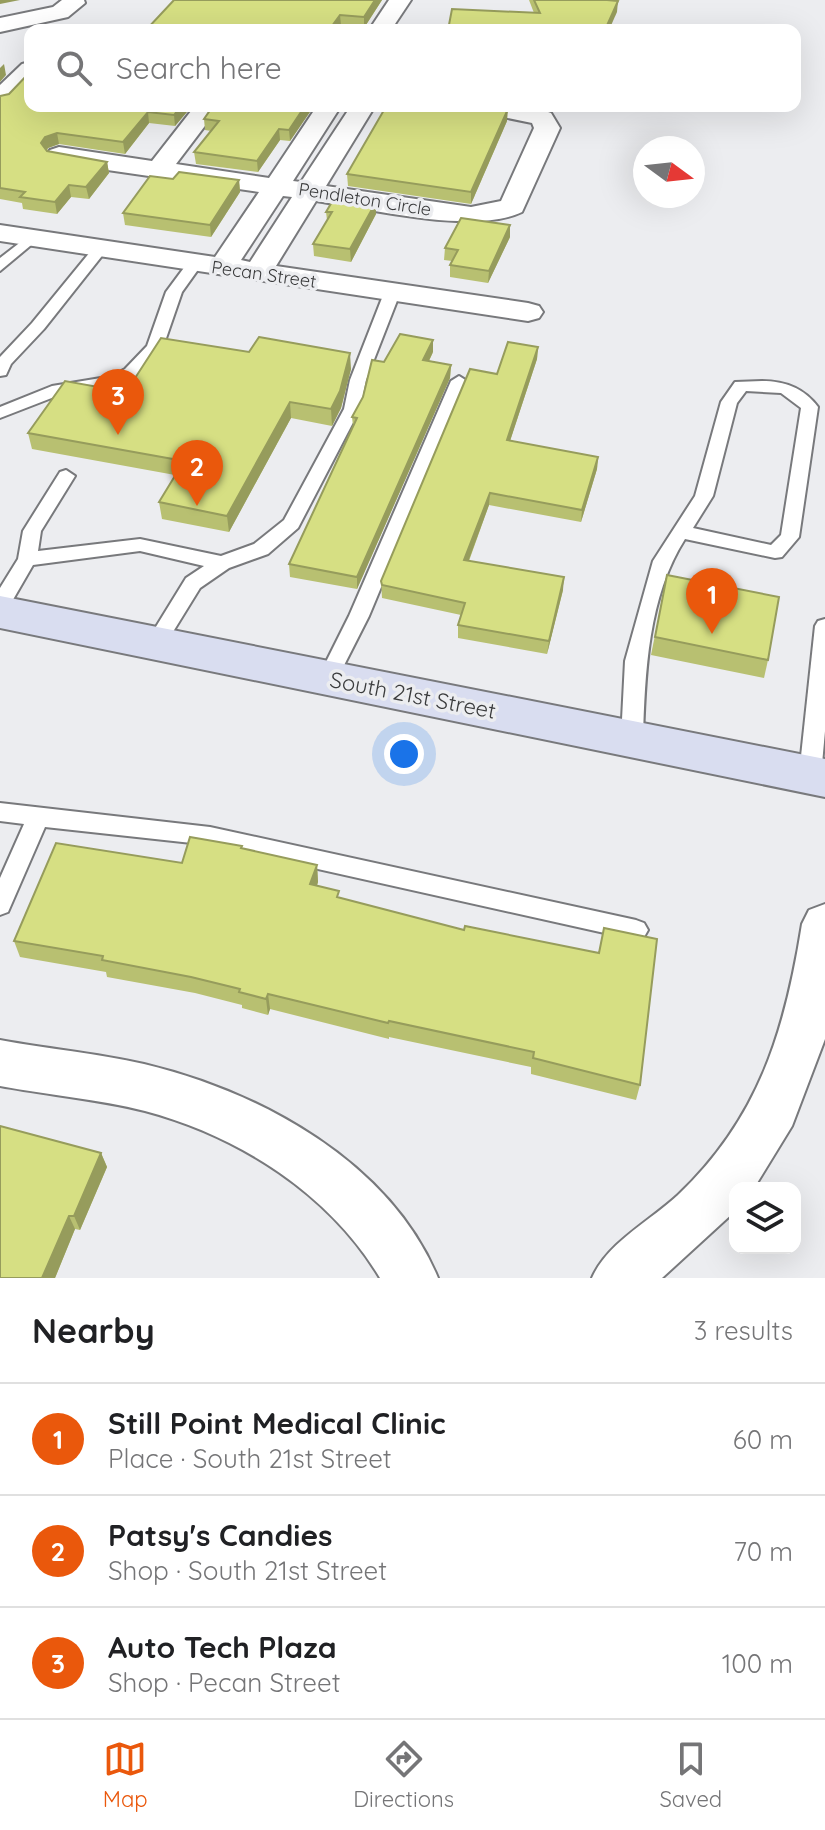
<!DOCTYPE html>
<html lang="en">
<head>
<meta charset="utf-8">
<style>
  body { margin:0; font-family:Quicksand,sans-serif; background:#f2f2f2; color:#202124 }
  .controls { position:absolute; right:24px; bottom:24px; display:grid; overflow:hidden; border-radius:16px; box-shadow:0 8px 32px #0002 }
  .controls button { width:72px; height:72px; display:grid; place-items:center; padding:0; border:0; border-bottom:2px solid #e0e0e0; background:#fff; color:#202124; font:40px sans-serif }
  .compass { position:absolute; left:633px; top:136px; width:72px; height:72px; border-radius:50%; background:#fff; box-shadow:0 8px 32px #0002; rotate:105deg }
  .you { position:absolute; left:404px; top:754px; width:28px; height:28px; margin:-20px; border:6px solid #fff; border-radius:50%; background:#1a73e8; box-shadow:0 0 0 12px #1a73e833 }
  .badge { display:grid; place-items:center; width:52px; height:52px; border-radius:50%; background:#ea580c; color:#fff; font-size:26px; font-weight:700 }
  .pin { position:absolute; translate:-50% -66px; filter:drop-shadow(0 2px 4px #0008) }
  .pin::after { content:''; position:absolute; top:42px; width:28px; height:24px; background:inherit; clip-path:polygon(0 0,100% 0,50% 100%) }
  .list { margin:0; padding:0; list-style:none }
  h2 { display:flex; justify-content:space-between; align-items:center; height:104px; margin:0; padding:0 32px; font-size:34px }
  h2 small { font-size:26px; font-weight:400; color:#757577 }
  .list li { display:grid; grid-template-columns:52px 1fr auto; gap:24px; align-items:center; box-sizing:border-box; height:112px; padding:0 32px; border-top:2px solid #e0e0e0 }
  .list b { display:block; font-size:30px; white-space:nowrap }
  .list p { margin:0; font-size:26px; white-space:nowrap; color:#757577 }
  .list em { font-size:26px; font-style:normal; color:#757577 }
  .icon { flex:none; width:44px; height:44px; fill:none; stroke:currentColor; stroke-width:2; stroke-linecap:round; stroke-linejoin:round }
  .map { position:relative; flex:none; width:825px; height:1278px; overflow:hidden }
  .search { position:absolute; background:#fff; box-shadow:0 8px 32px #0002; left:24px; right:24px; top:24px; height:88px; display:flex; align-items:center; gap:20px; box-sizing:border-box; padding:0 28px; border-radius:16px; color:#757577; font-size:30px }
  .sheet { height:440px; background:#fff }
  nav { display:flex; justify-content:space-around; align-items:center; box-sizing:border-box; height:112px; border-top:2px solid #e0e0e0; background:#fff; font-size:22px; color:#757577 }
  nav a { display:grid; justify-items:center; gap:4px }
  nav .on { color:#ea580c }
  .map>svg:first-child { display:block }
</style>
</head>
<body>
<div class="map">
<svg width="825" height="1278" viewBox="0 0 825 1278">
  <rect width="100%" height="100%" fill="#ecedf0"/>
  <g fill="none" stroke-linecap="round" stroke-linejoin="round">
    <g stroke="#78797c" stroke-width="4">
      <g id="lane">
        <polygon points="31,234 38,238 36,241 0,271 0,258"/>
        <polygon points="100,245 105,246 105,252 44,329 11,364 6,375 0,376 0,357 32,323 95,246"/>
        <polygon points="194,259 202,264 182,292 163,347 137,377 117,385 62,394 0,418 0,407 52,386 113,376 125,369 147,346 166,292 189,261"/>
        <polygon points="392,288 400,293 366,380 360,409 298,528 268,554 229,568 200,588 163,648 149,648 146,643 186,578 204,566 140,551 33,565 7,610 0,612 0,588 18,559 23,531 60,472 66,470 75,476 41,531 38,551 140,539 221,556 254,544 284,520 344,409 350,380 384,293"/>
        <polygon points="459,376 467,381 369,616 335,683 321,683 318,678 349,616 451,381"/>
        <path d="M762,381C785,381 804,388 818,407L799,537L782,557L775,558L685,539C648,597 645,672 643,739L640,745L632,747L624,745L621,739L625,661L653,561L695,496L721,402L735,382ZM746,391L781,393L801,408L781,535L771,545L693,528L713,496L737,403Z"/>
        <polygon points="825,619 825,731 821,775 818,781 810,784 802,781 799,775 815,626 818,621"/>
        <polygon points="0,803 210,827 636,920 644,923 648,930 644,937 636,940 210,845 45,827 8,912 0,915 0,878 24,824 0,821"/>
      </g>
    </g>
    <g stroke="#78797c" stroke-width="4">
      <g id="street">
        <polygon points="62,0 84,0 85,3 68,17 0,32 0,18 53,7"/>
        <polygon points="389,0 411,0 391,30 369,30"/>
        <polygon points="30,62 30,82 9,103 0,105 0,85 22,64"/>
        <path d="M195,106H220L176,164L269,178L317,106H341L293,181L301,182L351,106H375L326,186L471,207L501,201L534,128L532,123L473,111L470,106H531L551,113L560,128L522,212C473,235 372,209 316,201L276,266L528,303L539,306L543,312L539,318L528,321L0,241V225L215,257L259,192L59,163L50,160L46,155L50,150L59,147L152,161ZM283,196L292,197L250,262L241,260Z"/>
        <path d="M825,904V1039L792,1126L754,1188H735L733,1213L662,1278H592C607,1243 650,1221 678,1195C759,1118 785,1031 802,924L809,910Z"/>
        <path d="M0,1040C48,1049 97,1053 144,1064C261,1092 390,1162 438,1278H380C330,1194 239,1136 145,1111C98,1099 48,1095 0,1086Z"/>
      </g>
    </g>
    <g stroke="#78797c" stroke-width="4">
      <polygon id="secondary" points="0,596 825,759 825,797 0,628"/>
    </g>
    <use href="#lane" fill="#fff" fill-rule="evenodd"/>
    <use href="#street" fill="#fff" fill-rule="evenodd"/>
    <use href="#secondary" fill="#d9ddf0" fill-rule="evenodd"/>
  </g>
  <g fill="#b8c071">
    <polygon points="382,0 364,28 341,25 338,30 146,30"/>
    <polygon points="529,0 607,0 617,12 534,13"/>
    <polygon points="0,96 192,106 175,126 149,123 125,154 59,144 48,148 47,151 107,162 109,173 89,199 71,197 57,214 23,209 22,203 0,199"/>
    <polygon points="314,106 290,141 280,140 258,172 196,164 194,152 211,131 205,130 204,119"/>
    <polygon points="507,121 471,204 348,186 347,174"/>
    <polygon points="239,180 240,192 211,237 125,225 123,213"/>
    <polygon points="326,212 376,214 351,262 314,256 313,244 327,220"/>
    <polygon points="510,225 510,237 488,283 450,277 450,265 452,261 444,260 445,248"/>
    <polygon points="538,347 537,359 510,441 598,457 597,469 581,522 489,505 469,561 563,590 547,654 458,638 458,625 461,615 382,598 381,581 497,374"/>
    <polygon points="433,352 429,361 451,365 450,378 357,589 290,577 289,564 353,426 352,417"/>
    <polygon points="351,369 341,408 332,426 291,418 229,532 162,519 159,502 175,475 32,449 28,433 126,392"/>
    <polygon points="667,575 768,660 764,678 651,655"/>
    <polygon points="242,848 317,865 318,882 317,886 340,898 640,1085 636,1100 531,1074 531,1067 389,1037 389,1039 270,1009 268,1015 242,1008 242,1005 195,993 107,977 106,972 20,957 14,941 182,863"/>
    <polygon points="101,1153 107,1167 80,1230 75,1229 55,1278 0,1278"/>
  </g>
  <g fill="#969c5c">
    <polygon points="0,0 20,0 0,4"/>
    <polygon points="375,0 382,0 364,28 364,17"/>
    <polygon points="618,1 617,12 609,30 605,30"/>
    <polygon points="340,15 341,25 338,30 329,30"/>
    <polygon points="4,64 6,75 0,82 0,68"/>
    <polygon points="181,106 192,106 175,126 174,115"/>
    <polygon points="305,106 314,106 290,141 289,130"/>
    <polygon points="508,109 507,121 471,204 471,192"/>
    <polygon points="148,112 149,123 125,154 123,142"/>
    <polygon points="279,129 280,140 258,172 257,161"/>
    <polygon points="57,133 59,144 48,148 43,155 41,143 45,137"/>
    <polygon points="107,162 109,173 89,199 86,187"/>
    <polygon points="239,180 240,192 211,237 210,225"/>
    <polygon points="69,185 71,197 57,214 55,202"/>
    <polygon points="376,202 376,214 351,262 350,249"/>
    <polygon points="510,225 510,237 488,283 489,271"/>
    <polygon points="433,340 433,352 423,373 423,360"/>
    <polygon points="538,347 537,359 506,453 507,440"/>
    <polygon points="350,353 351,369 341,408 332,426 331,409"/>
    <polygon points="451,365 450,378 357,589 357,577"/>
    <polygon points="290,402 291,418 229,532 227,516"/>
    <polygon points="598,457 597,469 581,522 582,510"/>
    <polygon points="490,493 489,505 464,573 464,560"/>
    <polygon points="564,577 563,590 547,654 549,641"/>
    <polygon points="317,865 318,882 311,901 310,884"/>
    <polygon points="268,994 270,1009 268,1015 266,999"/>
    <polygon points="101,1153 107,1167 80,1230 74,1216"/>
    <polygon points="69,1216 75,1229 55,1278 42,1278"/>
  </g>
  <g fill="#d6df83" stroke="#969c5c" stroke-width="2">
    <polygon points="174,0 375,0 364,17 340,15 329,30 146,30"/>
    <polygon points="534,0 607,0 618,1 605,30 448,30 452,9 540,13"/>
    <polygon points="30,72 30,106 181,106 174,115 148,112 123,142 57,133 45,137 41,143 47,151 107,162 86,187 69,185 55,202 20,197 25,192 0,188 0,96 9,94"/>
    <polygon points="213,106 305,106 289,130 279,129 257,161 194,152 219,121 204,119"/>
    <polygon points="396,106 491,106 508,109 471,192 347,174 384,110 393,111"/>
    <polygon points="179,172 239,180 210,225 123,213 150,176 173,179"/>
    <polygon points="336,195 376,202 350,249 313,244 332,212 326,212"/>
    <polygon points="461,218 510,225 489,271 450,265 458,250 445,248"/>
    <polygon points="400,334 433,340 423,360 451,365 357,577 289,564 357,418 352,417 363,397 372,360 384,362"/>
    <polygon points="259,337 350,353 340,391 331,409 290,402 227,516 159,502 184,461 28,433 65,381 126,392 161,338 249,352"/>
    <polygon points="508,342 538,347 507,440 598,457 582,510 490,493 464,560 564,577 549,641 458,625 465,603 382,585 381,581 470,369 497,374"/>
    <polygon points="667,575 779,597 768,660 655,637"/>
    <polygon points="190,837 242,846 241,848 317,865 310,884 339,891 337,897 464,930 465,926 599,953 604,928 657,939 640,1085 533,1058 534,1052 389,1021 388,1023 268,994 266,999 239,992 240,989 191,977 102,960 103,956 14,941 56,843 182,863"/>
    <polygon points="0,1126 101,1153 74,1216 69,1216 42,1278 0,1278"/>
  </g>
  <g text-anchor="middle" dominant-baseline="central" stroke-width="7" stroke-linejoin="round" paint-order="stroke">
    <g font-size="18" fill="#3a3b3c" stroke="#ecedf0">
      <text transform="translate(365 199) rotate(9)">Pendleton Circle</text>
      <text transform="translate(264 274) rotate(8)">Pecan Street</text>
    </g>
    <g font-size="22" fill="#3a3b3c" stroke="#ecedf0">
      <text transform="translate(413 695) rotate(11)">South 21st Street</text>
    </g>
  </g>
</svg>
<div class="controls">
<button><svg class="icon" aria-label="layers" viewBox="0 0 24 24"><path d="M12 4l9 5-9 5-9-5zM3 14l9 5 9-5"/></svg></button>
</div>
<svg class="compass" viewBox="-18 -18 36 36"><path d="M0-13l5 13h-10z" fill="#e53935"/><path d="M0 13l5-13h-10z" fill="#757577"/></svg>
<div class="you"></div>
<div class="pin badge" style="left:712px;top:634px">1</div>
<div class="pin badge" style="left:197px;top:506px">2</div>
<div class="pin badge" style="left:118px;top:435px">3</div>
<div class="search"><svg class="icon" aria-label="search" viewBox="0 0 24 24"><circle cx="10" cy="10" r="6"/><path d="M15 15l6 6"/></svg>Search here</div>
</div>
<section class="sheet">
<h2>Nearby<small>3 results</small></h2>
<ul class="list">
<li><span class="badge">1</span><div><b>Still Point Medical Clinic</b><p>Place · South 21st Street</p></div><em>60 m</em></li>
<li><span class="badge">2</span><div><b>Patsy's Candies</b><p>Shop · South 21st Street</p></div><em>70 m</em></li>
<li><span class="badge">3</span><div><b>Auto Tech Plaza</b><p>Shop · Pecan Street</p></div><em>100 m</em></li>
</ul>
</section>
<nav>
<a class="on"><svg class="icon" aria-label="map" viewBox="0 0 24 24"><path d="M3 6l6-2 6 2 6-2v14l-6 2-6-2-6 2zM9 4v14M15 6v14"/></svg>Map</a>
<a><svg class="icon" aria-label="directions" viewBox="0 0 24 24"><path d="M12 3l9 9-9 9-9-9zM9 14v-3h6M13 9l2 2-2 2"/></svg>Directions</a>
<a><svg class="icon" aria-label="saved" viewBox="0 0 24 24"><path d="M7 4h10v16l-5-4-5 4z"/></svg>Saved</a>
</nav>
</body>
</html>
